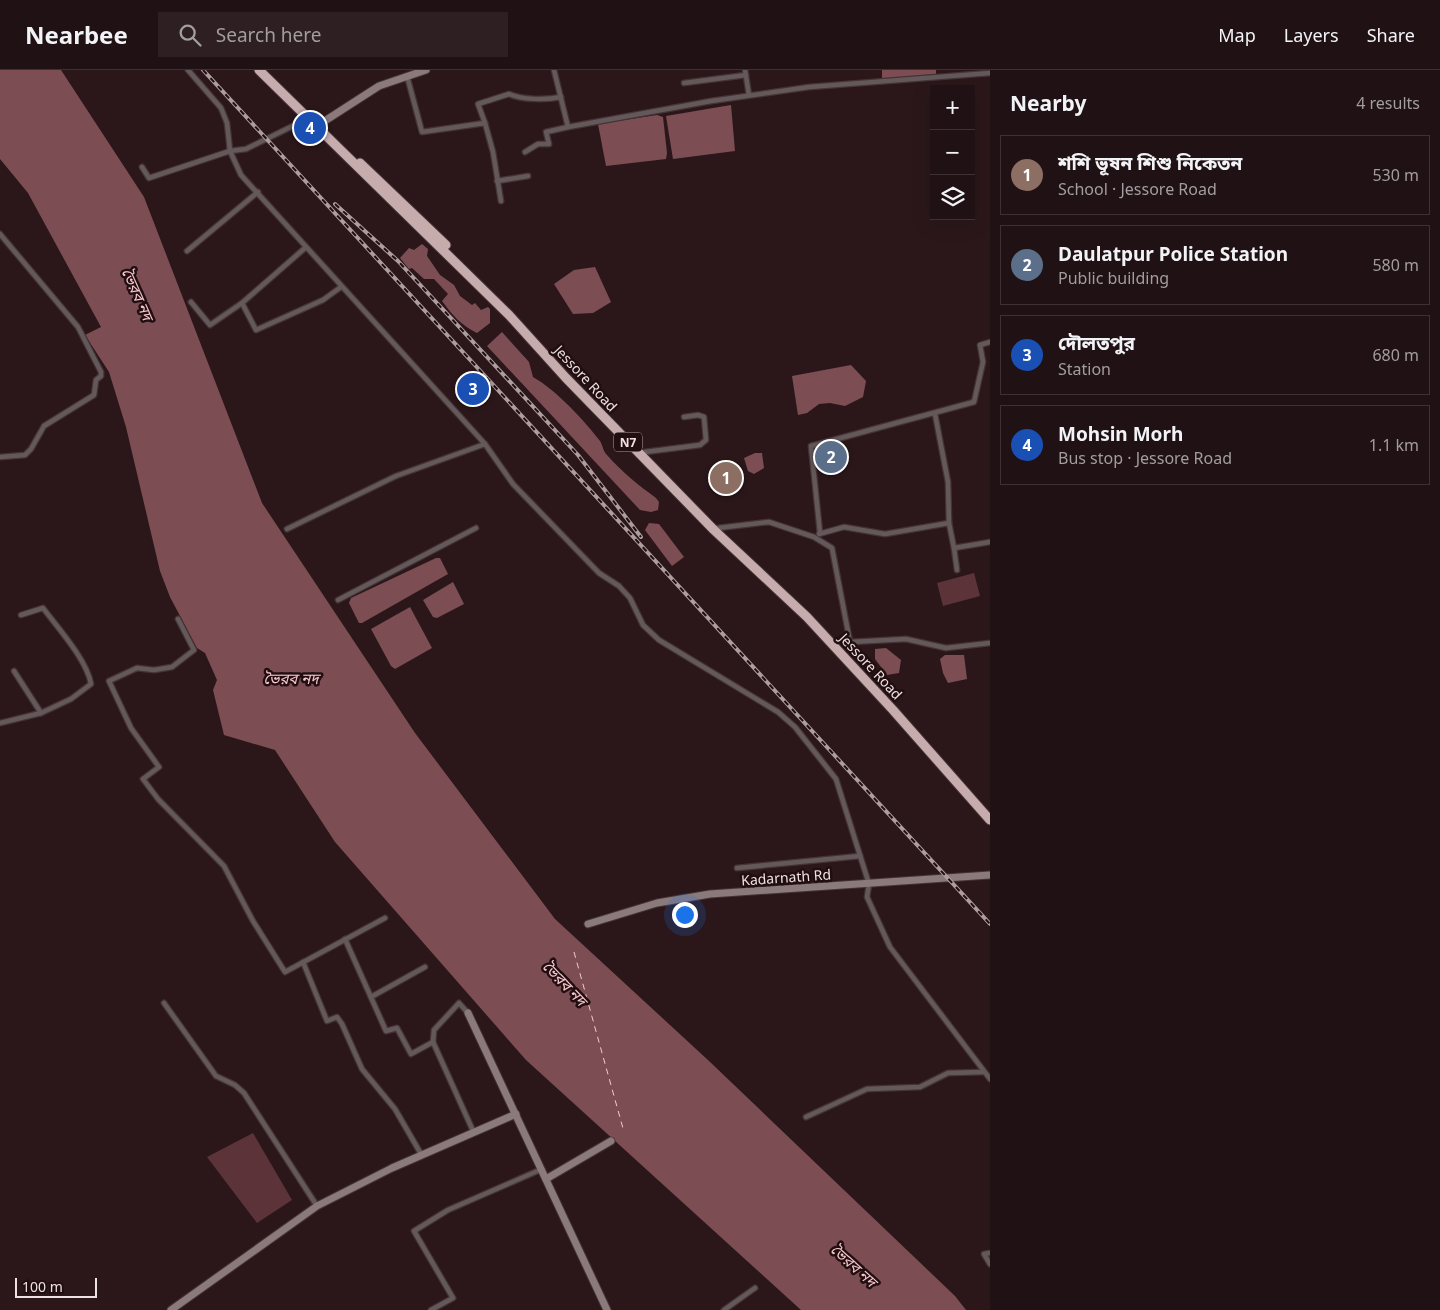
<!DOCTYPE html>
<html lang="en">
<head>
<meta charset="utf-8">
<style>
  body { margin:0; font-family:"Noto Sans","Noto Sans Bengali",sans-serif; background:#2d1f22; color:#f1f3f6 }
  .controls { position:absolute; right:15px; top:15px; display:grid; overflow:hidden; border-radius:0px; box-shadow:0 5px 20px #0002 }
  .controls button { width:45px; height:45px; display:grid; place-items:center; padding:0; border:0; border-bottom:1px solid #3d3134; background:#201114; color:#f1f3f6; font:25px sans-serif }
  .scale { position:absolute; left:15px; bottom:12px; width:82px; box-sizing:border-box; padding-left:5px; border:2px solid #efe1e2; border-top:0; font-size:14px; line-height:18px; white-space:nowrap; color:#efe1e2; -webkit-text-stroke:4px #210e11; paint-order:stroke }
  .you { position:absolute; left:684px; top:844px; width:18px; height:18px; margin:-12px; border:4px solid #fff; border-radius:50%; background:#1a73e8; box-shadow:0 0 0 8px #1a73e833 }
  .badge { display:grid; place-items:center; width:32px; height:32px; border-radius:50%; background:#1a73e8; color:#fff; font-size:16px; font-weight:700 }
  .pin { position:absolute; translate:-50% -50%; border:2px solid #fff; box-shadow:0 1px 5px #0006 }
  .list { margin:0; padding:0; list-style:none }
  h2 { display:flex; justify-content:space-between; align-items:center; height:65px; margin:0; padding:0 20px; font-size:21px }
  h2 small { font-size:16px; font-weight:400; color:#a29da0 }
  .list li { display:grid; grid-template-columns:32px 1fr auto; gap:15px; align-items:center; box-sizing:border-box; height:80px; margin:0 10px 10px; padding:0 10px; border:1px solid #3d3134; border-radius:0px }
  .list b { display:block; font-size:19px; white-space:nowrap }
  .list p { margin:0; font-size:16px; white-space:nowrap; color:#a29da0 }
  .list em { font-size:16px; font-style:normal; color:#a29da0 }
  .icon { flex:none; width:28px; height:28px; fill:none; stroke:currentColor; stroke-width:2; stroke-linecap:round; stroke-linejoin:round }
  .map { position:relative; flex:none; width:990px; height:1240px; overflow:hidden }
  header { display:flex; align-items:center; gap:30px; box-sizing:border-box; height:70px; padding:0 25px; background:#201114; border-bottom:1px solid #3d3134 }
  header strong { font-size:24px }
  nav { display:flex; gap:28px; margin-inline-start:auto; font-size:18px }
  .search { width:350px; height:45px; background:#2d1f22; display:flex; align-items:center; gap:12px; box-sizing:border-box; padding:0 18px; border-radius:0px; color:#a29da0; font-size:19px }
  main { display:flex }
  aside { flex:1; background:#201114 }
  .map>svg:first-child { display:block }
</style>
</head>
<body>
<header>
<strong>Nearbee</strong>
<div class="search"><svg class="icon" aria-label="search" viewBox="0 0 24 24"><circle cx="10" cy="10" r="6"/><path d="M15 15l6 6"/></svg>Search here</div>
<nav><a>Map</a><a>Layers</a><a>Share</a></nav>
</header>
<main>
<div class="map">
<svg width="990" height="1240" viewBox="0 0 990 1240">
  <rect width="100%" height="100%" fill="#2b171a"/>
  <g fill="#5b3339">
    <polygon points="974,503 980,526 943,536 937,513"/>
    <polygon points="253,1063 292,1130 257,1153 207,1087"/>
  </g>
  <g fill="#7c4e54">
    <polygon points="0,0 61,0 144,127 262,433 415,663 555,849 709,991 955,1226 966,1240 801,1240 526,990 335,772 275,680 224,665 213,620 217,610 205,583 197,578 170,527 160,501 126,357 109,302 85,265 101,257 28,123 0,89"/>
    <polygon points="882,0 936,0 936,4 882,9"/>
    <polygon points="731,35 735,81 673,89 666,46"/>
    <polygon points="657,45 663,47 667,83 666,89 606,96 598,54"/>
    <path d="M422,174L428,179L427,186L440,205L454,215L460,226L472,235L475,233L481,240L488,237L490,239V253L477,263C461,255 453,246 442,231L448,224L434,209H424L412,198L409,199L400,188L409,178L414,180Z"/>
    <polygon points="595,197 611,232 593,243 573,244 554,214 574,200"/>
    <path d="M502,262L529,292L533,307C556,320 584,350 600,371C603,376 603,381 607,385C623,403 637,414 656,428L659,432L658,440L651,442L640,440L487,276Z"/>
    <polygon points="851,295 866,311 863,327 845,336 830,333 819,334 807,343 798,345 792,306"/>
    <polygon points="755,383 762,383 764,398 754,404 748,401 744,388"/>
    <polygon points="649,453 659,454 684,487 672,496 645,460"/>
    <polygon points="436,488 440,488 448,504 362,553 359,553 349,533 351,528"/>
    <polygon points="453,512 464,534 437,548 433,547 423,530"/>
    <polygon points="410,537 432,578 395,599 391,596 371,559"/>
    <polygon points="886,578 901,590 899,603 887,605 875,589 875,579"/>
    <polygon points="945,585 964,585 967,609 948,613 943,603 940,589"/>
  </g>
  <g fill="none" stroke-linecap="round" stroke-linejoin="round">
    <polyline stroke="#f9c8ce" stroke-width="1" stroke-dasharray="6 5" stroke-linecap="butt" points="574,882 624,1062"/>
    <g stroke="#463336" stroke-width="7">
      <g id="street">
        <polyline points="188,0 221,38 227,53 230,81 241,105 485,374 513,414 599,503 619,516 630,528 643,555 659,570 778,642 795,657 836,709 869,814 867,827 890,877 990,1009"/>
        <polyline points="554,0 568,57 711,31 809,17 990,3"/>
        <polyline points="745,0 749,25"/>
        <polyline points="407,6 422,62 485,53 493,82 501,131"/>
        <polyline points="684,13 746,5"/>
        <path d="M485,53L478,34L509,24C523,30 546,30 561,27"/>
        <polyline points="525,82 538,74 549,74 546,62 568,57"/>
        <polyline points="142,97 149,108 230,81 246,79 307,49"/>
        <polyline points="497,111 528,106"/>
        <polyline points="0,164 78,257 101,302 101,306 96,310 94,325 44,356 31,379 25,385 0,387"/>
        <polyline points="187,181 258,122"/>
        <polyline points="191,232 210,255 242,233 305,178"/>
        <polyline points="242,233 256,260 323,230 341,217"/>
        <polyline points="935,344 948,412 949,453"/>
        <polyline points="645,382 700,375 706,370 704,347 698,345 684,347"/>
        <polyline points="718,458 769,452 814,467 832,478 850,572 906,569 946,578 990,573"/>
        <polyline points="287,459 396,406 485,374"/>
        <polyline points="820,463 811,376 974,332 983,292 980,275 990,272"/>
        <polyline points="819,464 844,457 885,464 949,453 954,478 990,472"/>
        <polyline points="954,478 957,500"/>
        <polyline points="338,530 476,458"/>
        <polyline points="178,549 194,580 172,597 154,600 137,598 109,611 131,658 159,697 143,709 158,729 224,796 253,851 285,902 385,848"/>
        <polyline points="14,601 41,643"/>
        <path d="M0,653L41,643L71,629L91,614C87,590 58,558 43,538L21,545"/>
        <polyline points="737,798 860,786"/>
        <polyline points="345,869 386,961 397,958 411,984 433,972 474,1063"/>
        <polyline points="303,892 327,951 337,947 342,954 362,999 395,1039 421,1084"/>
        <polyline points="371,927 425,897"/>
        <polyline points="164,933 216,1006 235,1015 244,1023 317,1136"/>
        <polyline points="433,972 434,960 459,933 468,943"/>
        <polyline points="806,1047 867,1019 920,1017 948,1003 984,1002"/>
        <polyline points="990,1183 984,1184 990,1194"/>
        <polyline points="431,1240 453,1228 414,1161 448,1140 542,1099"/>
        <polyline points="724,1240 755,1218"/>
      </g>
    </g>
    <g stroke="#463336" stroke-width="9">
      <g id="secondary">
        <polyline points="320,54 379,16 426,0"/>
        <polyline points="588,854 657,833 710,824 990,805"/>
        <polyline points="468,943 607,1240"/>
        <polyline points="546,1109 611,1071"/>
        <polyline points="171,1240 317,1136 392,1098 516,1044"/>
      </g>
    </g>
    <g stroke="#463336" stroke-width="11">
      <g id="highway">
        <polyline points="259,0 509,245 566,308 714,460 807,547 893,640 990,750"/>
        <polyline points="360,93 446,175"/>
      </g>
    </g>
    <use href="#street" stroke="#64595a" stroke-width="4.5"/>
    <use href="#secondary" stroke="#8b7a7c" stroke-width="7"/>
    <use href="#highway" stroke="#c7acae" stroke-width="9"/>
    <g stroke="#ad9d9e" stroke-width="4">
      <g id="rail">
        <polyline points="203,0 990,854"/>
        <polyline points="335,134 398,191 578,385 641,467"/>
      </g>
    </g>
    <use href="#rail" stroke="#210e11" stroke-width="2" stroke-dasharray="5.5" stroke-linecap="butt"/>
  </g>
  <g text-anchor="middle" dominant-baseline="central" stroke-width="5" stroke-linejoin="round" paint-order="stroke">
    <rect fill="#210e11" stroke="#b1a2a3" stroke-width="1" x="614" y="362.5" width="28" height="19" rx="4"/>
    <g font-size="12" font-weight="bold" fill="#efe1e2">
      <text x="628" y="372">N7</text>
    </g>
    <g font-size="14" fill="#efe1e2" stroke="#210e11">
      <text transform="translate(586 308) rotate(47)">Jessore Road</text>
      <text transform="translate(871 596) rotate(47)">Jessore Road</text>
      <text transform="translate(786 807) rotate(-4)">Kadarnath Rd</text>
    </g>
    <g font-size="15" font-style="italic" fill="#f9c8ce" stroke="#210e11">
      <text transform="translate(138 224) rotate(66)">ভৈরব নদ</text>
      <text x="291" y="608">ভৈরব নদ</text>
      <text transform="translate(565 913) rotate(46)">ভৈরব নদ</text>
      <text transform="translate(854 1195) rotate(42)">ভৈরব নদ</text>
    </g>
  </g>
</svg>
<div class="controls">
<button>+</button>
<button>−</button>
<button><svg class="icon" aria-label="layers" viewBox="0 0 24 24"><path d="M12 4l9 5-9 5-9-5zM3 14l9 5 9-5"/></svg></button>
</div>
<div class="scale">100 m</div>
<div class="you"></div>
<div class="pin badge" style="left:726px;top:408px;background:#8d6e63">1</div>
<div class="pin badge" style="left:831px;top:387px;background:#5c6f8a">2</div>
<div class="pin badge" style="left:473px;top:319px;background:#1a4fb4">3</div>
<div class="pin badge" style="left:310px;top:58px;background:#1a4fb4">4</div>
</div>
<aside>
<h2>Nearby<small>4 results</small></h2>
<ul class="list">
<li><span class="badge" style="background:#8d6e63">1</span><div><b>শশি ভূষন শিশু নিকেতন</b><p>School · Jessore Road</p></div><em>530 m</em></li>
<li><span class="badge" style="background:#5c6f8a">2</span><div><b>Daulatpur Police Station</b><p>Public building</p></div><em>580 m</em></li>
<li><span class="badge" style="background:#1a4fb4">3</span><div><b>দৌলতপুর</b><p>Station</p></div><em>680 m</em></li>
<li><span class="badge" style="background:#1a4fb4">4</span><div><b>Mohsin Morh</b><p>Bus stop · Jessore Road</p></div><em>1.1 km</em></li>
</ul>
</aside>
</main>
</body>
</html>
